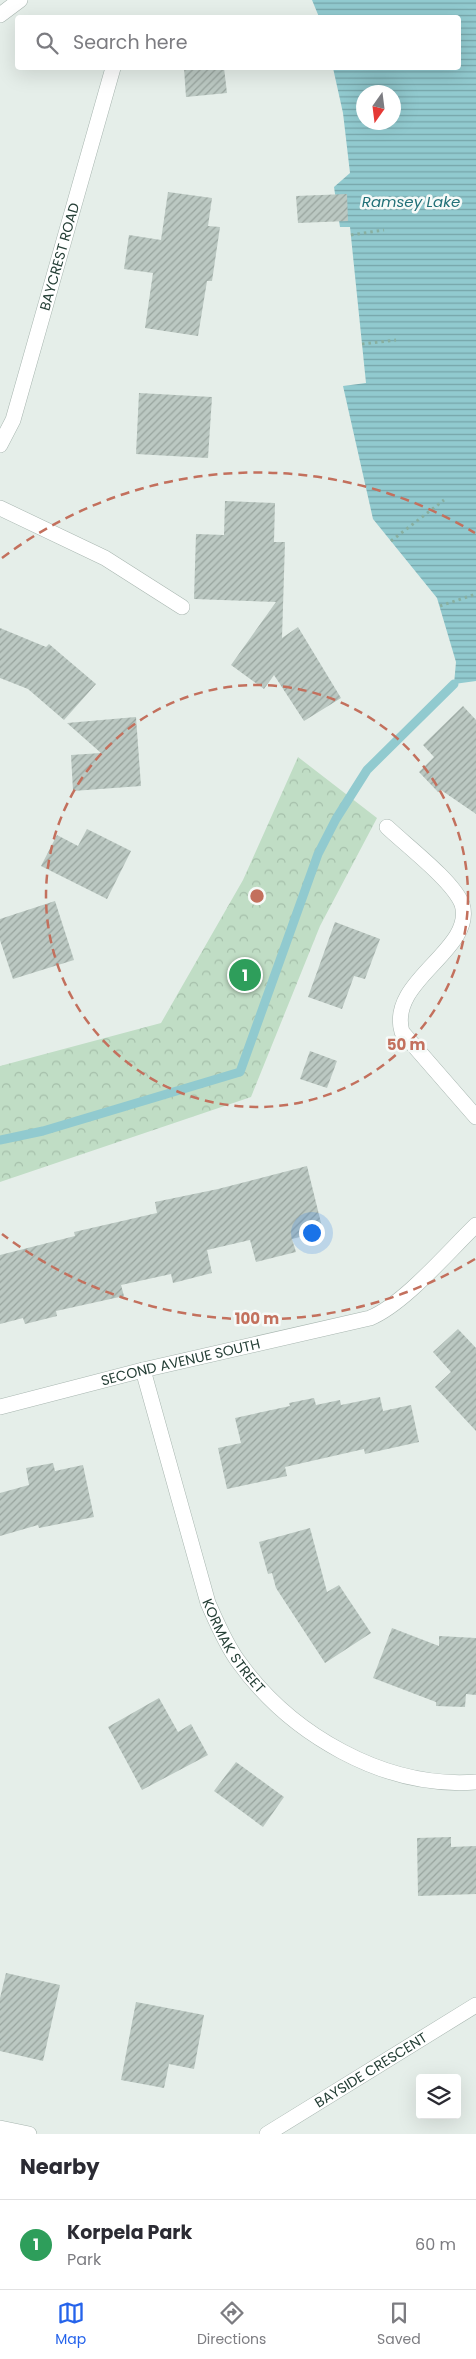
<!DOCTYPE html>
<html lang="en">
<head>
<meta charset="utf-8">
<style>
  body { margin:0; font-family:Poppins,sans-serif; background:#f7f7f7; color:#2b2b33 }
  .controls { position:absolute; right:15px; bottom:15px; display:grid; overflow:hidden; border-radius:5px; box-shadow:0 5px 20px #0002 }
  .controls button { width:45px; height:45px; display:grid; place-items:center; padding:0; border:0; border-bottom:1px solid #e1e1e2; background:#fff; color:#2b2b33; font:25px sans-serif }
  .compass { position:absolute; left:356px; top:85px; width:45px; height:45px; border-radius:50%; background:#fff; box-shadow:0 5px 20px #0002; rotate:194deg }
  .you { position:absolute; left:311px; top:1232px; width:18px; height:18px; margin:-12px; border:4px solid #fff; border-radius:50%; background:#1a73e8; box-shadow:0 0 0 8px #1a73e833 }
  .badge { display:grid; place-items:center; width:32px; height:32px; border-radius:50%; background:#2563eb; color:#fff; font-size:16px; font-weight:700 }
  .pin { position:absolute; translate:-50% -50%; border:2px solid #fff; box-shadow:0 1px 5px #0006 }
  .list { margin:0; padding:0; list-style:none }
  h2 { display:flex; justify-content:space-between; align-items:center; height:65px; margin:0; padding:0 20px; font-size:21px }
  h2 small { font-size:16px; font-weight:400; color:#7c7c81 }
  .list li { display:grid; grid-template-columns:32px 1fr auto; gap:15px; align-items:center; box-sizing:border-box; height:90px; padding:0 20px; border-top:1px solid #e1e1e2 }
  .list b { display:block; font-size:19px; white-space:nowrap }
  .list p { margin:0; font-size:16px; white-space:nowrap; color:#7c7c81 }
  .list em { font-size:16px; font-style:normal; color:#7c7c81 }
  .icon { flex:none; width:28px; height:28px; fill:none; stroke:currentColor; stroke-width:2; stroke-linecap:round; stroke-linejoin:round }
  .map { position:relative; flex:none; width:476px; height:2134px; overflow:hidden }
  .search { position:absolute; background:#fff; box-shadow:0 5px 20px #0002; left:15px; right:15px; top:15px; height:55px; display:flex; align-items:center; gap:12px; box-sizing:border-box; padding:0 18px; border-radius:5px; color:#7c7c81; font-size:19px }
  .sheet { height:155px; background:#fff }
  nav { display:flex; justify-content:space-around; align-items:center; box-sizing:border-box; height:70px; border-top:1px solid #e1e1e2; background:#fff; font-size:14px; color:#7c7c81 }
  nav a { display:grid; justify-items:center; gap:2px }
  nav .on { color:#2563eb }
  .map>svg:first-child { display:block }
</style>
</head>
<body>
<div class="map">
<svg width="476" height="2134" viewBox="0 0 476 2134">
  <defs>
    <pattern id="forest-crowns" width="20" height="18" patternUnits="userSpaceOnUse" patternTransform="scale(1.25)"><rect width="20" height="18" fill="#c0ddc5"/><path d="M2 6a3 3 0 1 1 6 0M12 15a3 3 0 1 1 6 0" fill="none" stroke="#a5bfaa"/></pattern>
    <pattern id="water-rules" width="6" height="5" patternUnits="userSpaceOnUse" patternTransform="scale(1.25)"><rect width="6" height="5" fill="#91cacf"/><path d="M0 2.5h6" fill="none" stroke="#76a5a9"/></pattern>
    <pattern id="building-hatch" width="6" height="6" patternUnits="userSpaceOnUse" patternTransform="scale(1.25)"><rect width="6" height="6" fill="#bbc8c2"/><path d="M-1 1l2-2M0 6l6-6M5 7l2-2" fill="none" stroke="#98a49e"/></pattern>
  </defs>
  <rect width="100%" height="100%" fill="#e5eee9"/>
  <polygon fill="url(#forest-crowns)" points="298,757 377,818 320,926 251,1097 0,1182 0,1066 161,1023 243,880"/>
  <path fill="url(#water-rules)" fill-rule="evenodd" d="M312,0H476V681L454,684L456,662L437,598L373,519L343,386L366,383L350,227H340L334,187L350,173L343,113L333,68H458V18L319,17ZM364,92H394V122H364Z"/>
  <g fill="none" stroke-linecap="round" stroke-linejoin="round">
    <polyline stroke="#91cacf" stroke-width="9" points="0,1140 43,1131 240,1072 318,854 336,819 367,770 454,684"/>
  </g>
  <g fill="url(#building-hatch)">
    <polygon points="184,68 224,68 227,93 186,97"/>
    <polygon points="168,192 212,198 208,226 220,227 212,281 207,281 198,336 145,328 153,273 124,269 129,235 161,240"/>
    <polygon points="347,194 348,221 298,223 296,196"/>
    <polygon points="139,393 212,397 208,458 136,454"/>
    <polygon points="225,501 275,503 274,542 285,542 282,638 298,627 341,698 304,721 274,675 264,689 231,665 276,602 194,599 196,534 224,535"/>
    <polygon points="0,628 46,647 49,644 96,684 64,720 28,689 0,678"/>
    <polygon points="463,706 476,720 476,814 441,790 438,792 419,772 434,757 423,745"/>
    <polygon points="136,717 141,786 73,791 71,755 101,753 67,723"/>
    <polygon points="87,829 131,851 107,899 41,866 57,835 78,846"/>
    <polygon points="55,901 74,960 13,979 0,940 0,919"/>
    <polygon points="335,922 380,939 365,979 354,976 342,1009 308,997"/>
    <polygon points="310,1051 337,1061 327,1088 300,1079"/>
    <polygon points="307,1166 323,1231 292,1239 296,1252 256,1262 250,1240 207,1250 212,1273 173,1283 171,1274 121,1285 124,1296 56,1311 57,1316 25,1324 23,1318 0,1324 0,1255 75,1236 74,1232 157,1213 155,1202 218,1189"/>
    <polygon points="458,1329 476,1348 476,1431 435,1387 451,1372 433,1352"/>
    <polygon points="380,1397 383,1411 411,1405 419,1442 365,1454 364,1449 285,1467 287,1476 227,1489 218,1448 241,1443 235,1418 290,1406 289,1403 314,1398 316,1405 340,1400 341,1405"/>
    <polygon points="53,1463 55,1471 83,1465 94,1517 39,1528 38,1525 0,1536 0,1493 29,1485 26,1468"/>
    <polygon points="310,1528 327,1592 339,1585 371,1633 325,1663 276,1588 272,1573 268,1574 259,1542"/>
    <polygon points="392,1628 439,1646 439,1636 476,1638 476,1695 466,1694 465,1707 436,1706 436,1702 373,1678"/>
    <polygon points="159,1698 178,1732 191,1724 208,1755 142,1790 108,1727"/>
    <polygon points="236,1762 284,1797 263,1827 214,1791"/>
    <polygon points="451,1837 451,1847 476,1846 476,1894 418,1896 417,1838"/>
    <polygon points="6,1973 60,1985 43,2061 0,2051 0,1998"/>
    <polygon points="136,2002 204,2015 194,2069 169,2064 164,2088 121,2080"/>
  </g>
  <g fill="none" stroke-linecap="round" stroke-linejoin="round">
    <g stroke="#a8b6b0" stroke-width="16">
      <g id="lane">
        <polyline points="0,15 20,0"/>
        <polyline points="0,508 105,558 182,607"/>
        <path d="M387,827C407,846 453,881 462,904C476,950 387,980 402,1032L476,1117"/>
      </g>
    </g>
    <g stroke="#a8b6b0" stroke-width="16">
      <g id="street">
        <path id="s1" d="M0,445L13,420L113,68"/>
        <path id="s2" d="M143,1370L208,1603C217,1623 225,1643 238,1661C290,1734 384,1789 476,1782"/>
        <path id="s3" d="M0,1407L143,1370L370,1318C404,1304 448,1252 476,1225"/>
        <polyline points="0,2128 29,2134"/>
        <path id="s4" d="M267,2134L476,2005"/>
      </g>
    </g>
    <g stroke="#88afa0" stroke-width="3" stroke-dasharray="2.5 4" stroke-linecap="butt">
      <polyline points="351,235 384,230"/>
      <polyline points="362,344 396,340"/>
      <polyline points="391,541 444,500"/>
      <polyline points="440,606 476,594"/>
    </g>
    <use href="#lane" stroke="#fff" stroke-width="15"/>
    <use href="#street" stroke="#fff" stroke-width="15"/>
  </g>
  <g fill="none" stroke="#c3705d" stroke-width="2.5" stroke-dasharray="9 6">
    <circle cx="257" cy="896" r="211"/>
    <path d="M475 1259A423 423 0 0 1 2 1234M2 558A423 423 0 0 1 475 533"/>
  </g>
  <g text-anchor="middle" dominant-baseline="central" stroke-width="5" stroke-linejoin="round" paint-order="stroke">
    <g font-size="14" fill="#253f36" stroke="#f6faf8">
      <text stroke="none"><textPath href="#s1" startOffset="198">BAYCREST ROAD</textPath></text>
      <text stroke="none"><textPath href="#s3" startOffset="186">SECOND AVENUE SOUTH</textPath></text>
      <text stroke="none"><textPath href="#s2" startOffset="292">KORMAK STREET</textPath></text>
      <text stroke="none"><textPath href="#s4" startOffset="122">BAYSIDE CRESCENT</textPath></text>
    </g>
    <g font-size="15" font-style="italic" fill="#227178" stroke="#f6faf8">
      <text x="411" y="201">Ramsey Lake</text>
    </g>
  </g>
  <circle cx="257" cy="896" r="8" fill="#c3705d" stroke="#f6faf8" stroke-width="2.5"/>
  <g font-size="15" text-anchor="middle" font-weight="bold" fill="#c3705d" stroke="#f6faf8" stroke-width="5" stroke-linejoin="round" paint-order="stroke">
    <text x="406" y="1050">50 m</text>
    <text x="257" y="1324">100 m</text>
  </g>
</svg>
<div class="controls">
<button><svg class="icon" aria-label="layers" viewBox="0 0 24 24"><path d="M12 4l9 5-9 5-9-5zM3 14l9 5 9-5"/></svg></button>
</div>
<svg class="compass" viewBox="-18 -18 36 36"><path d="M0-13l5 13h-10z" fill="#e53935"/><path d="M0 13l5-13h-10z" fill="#7c7c81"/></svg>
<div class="you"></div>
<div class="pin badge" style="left:245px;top:975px;background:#2e9e5b">1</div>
<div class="search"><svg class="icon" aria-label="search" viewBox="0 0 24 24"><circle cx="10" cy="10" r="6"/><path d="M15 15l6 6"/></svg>Search here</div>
</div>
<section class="sheet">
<h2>Nearby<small></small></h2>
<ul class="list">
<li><span class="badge" style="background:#2e9e5b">1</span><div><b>Korpela Park</b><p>Park</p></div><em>60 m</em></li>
</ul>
</section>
<nav>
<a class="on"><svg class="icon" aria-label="map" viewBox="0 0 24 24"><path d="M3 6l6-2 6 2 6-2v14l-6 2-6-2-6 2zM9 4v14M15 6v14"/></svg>Map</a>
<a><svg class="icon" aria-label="directions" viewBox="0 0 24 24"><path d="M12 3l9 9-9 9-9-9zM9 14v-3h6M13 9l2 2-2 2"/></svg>Directions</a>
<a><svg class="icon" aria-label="saved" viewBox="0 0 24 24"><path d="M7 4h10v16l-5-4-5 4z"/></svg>Saved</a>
</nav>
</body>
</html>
